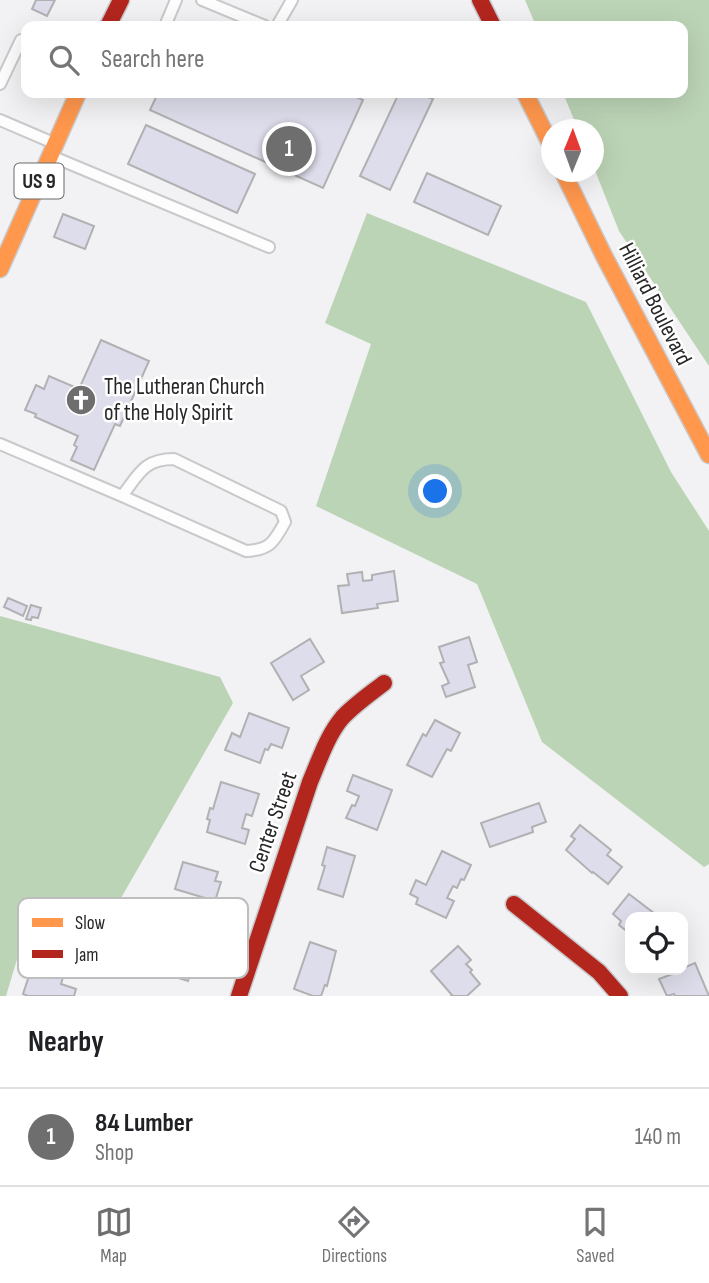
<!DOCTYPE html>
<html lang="en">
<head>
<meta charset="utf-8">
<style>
  body { margin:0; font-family:"Sofia Sans Condensed",sans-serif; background:#f6f6f6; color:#202124 }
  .controls { position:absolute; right:21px; bottom:21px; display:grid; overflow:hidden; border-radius:14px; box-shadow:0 7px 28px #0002 }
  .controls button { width:63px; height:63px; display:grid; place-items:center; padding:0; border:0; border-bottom:2px solid #e0e0e0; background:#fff; color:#202124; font:35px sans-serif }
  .compass { position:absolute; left:541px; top:119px; width:63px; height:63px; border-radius:50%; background:#fff; box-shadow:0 7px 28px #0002; rotate:1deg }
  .you { position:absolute; left:436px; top:492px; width:24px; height:24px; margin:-18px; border:5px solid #fff; border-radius:50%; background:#1a73e8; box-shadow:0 0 0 10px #1a73e833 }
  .badge { display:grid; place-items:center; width:46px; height:46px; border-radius:50%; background:#6e6e6f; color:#fff; font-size:23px; font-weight:700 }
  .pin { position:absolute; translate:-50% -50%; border:4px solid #fff; box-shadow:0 2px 7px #0006 }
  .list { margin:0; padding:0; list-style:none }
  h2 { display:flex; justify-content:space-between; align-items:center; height:91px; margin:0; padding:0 28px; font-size:30px }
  h2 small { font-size:23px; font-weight:400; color:#757577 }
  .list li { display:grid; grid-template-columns:46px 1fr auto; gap:21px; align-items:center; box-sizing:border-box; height:98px; padding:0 28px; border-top:2px solid #e0e0e0 }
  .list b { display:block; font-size:26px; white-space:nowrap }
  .list p { margin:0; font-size:23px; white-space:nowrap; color:#757577 }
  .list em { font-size:23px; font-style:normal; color:#757577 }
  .icon { flex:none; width:38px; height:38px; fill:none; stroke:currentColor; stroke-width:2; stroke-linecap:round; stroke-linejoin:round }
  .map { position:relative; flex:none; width:709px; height:996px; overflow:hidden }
  .search { position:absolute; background:#fff; box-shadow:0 7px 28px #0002; left:21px; right:21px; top:21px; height:77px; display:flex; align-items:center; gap:18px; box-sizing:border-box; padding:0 24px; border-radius:14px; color:#757577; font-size:26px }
  .sheet { height:189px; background:#fff }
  nav { display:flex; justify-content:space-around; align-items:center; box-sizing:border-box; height:98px; border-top:2px solid #e0e0e0; background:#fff; font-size:19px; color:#757577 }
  nav a { display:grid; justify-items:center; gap:4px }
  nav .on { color:#6e6e6f }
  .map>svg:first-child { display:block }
</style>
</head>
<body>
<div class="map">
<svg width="709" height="996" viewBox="0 0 709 996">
  <rect width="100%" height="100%" fill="#f2f2f4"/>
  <g fill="#bcd4b6">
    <polygon points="525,0 709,0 709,366 619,231 594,168 594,130 578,129 563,93 683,93 683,26 536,26"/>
    <polygon points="367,213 586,302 671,472 709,531 709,864 704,867 542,742 477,584 316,506 371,344 325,323"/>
    <polygon points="0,616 220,677 233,703 90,952 24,936 6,996 0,996"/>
  </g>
  <g fill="#deddeb" stroke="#b1b1b3" stroke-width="2">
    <polygon points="36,0 55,0 47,16 32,9"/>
    <polygon points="158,93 348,93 363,100 323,188 150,110"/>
    <polygon points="399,93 418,93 433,99 390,190 360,176"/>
    <polygon points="146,125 255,174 237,213 128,164"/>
    <polygon points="427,173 501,206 488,235 414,202"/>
    <polygon points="63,214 94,226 85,249 54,237"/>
    <polygon points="101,340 149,361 120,426 115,424 94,470 71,460 77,447 74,445 78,436 35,417 36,414 25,410 36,385 44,389 49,376 79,389"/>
    <polygon points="394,571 398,601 377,604 378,608 342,613 338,586 349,585 347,574 362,572 363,581 372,580 372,575"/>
    <polygon points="8,598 27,606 23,616 4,607"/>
    <polygon points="31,605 41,608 38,618 32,617 31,620 26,619"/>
    <polygon points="469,637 477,662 468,665 475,687 446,697 442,686 449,683 440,663 444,662 439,647"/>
    <polygon points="310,639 324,662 301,676 309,690 293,700 271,663"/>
    <polygon points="249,713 289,728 282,748 271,744 268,750 265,749 260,763 225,750 232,733 240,737"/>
    <polygon points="435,720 460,733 451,751 447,749 432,777 407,765 423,734 426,736"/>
    <polygon points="353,775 392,790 377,830 346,818 352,805 355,806 359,796 347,791"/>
    <polygon points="221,782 259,794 252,816 246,814 242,828 249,830 245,844 207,832 210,820 207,819 210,808 213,809"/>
    <polygon points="539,803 546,822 532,827 533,832 490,847 481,823"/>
    <polygon points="580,825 611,850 607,855 622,867 608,884 593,872 592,873 566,850 575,839 571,836"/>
    <polygon points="327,847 355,856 343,897 318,889 325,866 322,865"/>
    <polygon points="442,851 471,865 464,880 461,879 457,888 453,886 447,898 454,901 446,918 416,904 418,898 410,894 416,880 426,885"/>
    <polygon points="183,862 218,872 215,881 221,882 215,901 175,889"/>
    <polygon points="629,894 659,917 630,917 630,934 619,925 621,921 613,914"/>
    <polygon points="177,924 204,933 188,981 163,973 166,965 157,961 160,953 167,956"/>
    <polygon points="310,942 336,951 327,986 325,985 321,996 313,996 294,989"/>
    <polygon points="458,946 471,960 466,964 472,970 470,972 480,984 467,996 451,996 452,995 431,971"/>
    <polygon points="695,963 709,996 675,996 674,994 667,996 659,979 683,970 683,968"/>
    <polygon points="50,972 63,977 61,984 76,989 74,996 28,996 23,994 30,973 48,978"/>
  </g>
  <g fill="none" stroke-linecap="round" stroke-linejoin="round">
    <g stroke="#c9c9cb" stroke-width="14">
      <g id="lane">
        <polyline points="202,0 265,26"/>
        <polyline points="165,26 176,0"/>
        <polyline points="277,26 292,0"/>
        <polyline points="0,84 21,40"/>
        <polyline points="0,120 49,141"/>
        <polyline points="56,158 269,247"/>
        <path d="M0,444L122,496L246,551C270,550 274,542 285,522L281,511L174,459C144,459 139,474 122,496"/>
      </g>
    </g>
    <g stroke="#c9c9cb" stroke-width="19">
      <g id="slow">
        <polyline points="525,93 552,147"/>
        <polyline points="563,172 604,256 709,455"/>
        <polyline points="0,269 78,93"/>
      </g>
    </g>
    <g stroke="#c9c9cb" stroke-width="19">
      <g id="jam">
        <polyline points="480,0 493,26"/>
        <polyline points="108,26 121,0"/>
        <polyline points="514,904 599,972 620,996"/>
        <path d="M239,996L310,782C319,761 327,736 342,718C354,705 370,694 384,683"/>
      </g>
    </g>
    <use href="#lane" stroke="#fdfdfd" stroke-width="10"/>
    <use href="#slow" stroke="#ff974d" stroke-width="16"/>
    <use href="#jam" stroke="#b3261e" stroke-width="16"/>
  </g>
  <defs>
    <g id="church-disc" transform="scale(1.575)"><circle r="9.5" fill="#6e6e6f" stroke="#fff"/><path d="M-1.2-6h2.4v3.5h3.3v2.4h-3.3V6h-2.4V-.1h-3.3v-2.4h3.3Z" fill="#fff"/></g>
  </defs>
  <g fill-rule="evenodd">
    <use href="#church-disc" x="81" y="400"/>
  </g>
  <g text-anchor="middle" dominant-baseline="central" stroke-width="5" stroke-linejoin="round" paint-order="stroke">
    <rect fill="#fff" stroke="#686868" stroke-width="2" x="14.5" y="163.5" width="49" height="35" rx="5"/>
    <g font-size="21" font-weight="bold" fill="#272728">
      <text x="39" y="181">US 9</text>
    </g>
    <g font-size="23" fill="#272728" stroke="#fff">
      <text transform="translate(655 304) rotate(63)">Hilliard Boulevard</text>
      <text transform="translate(273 822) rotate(-71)">Center Street</text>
    </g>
    <g font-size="23" fill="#272728" stroke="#fff" text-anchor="start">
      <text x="104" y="387">The Lutheran Church<tspan x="104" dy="26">of the Holy Spirit</tspan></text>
    </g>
  </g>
  <rect x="18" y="898" width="230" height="80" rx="10" fill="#fff" stroke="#bebebe" stroke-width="2"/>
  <rect x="32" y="918" width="31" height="9" fill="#ff974d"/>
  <rect x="32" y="950" width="31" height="8" fill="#b3261e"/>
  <g font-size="19" fill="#272728">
    <text x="75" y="929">Slow</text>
    <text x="75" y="961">Jam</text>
  </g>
</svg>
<div class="controls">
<button><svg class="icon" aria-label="locate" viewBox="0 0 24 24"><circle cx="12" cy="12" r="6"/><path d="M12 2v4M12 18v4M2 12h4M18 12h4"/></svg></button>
</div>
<svg class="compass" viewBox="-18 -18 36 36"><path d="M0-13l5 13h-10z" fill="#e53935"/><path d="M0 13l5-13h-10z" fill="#757577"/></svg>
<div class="you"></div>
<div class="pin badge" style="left:289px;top:149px">1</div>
<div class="search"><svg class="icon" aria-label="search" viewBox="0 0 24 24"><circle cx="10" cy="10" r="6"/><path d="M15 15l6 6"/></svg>Search here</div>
</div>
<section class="sheet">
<h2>Nearby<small></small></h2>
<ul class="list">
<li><span class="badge">1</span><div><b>84 Lumber</b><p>Shop</p></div><em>140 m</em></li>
</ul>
</section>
<nav>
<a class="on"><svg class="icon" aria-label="map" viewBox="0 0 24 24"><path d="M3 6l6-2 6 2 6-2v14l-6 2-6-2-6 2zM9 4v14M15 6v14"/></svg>Map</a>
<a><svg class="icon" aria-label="directions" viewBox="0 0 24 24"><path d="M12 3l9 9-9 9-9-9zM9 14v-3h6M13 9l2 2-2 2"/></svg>Directions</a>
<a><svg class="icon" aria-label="saved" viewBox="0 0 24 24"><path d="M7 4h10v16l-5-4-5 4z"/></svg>Saved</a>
</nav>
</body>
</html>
